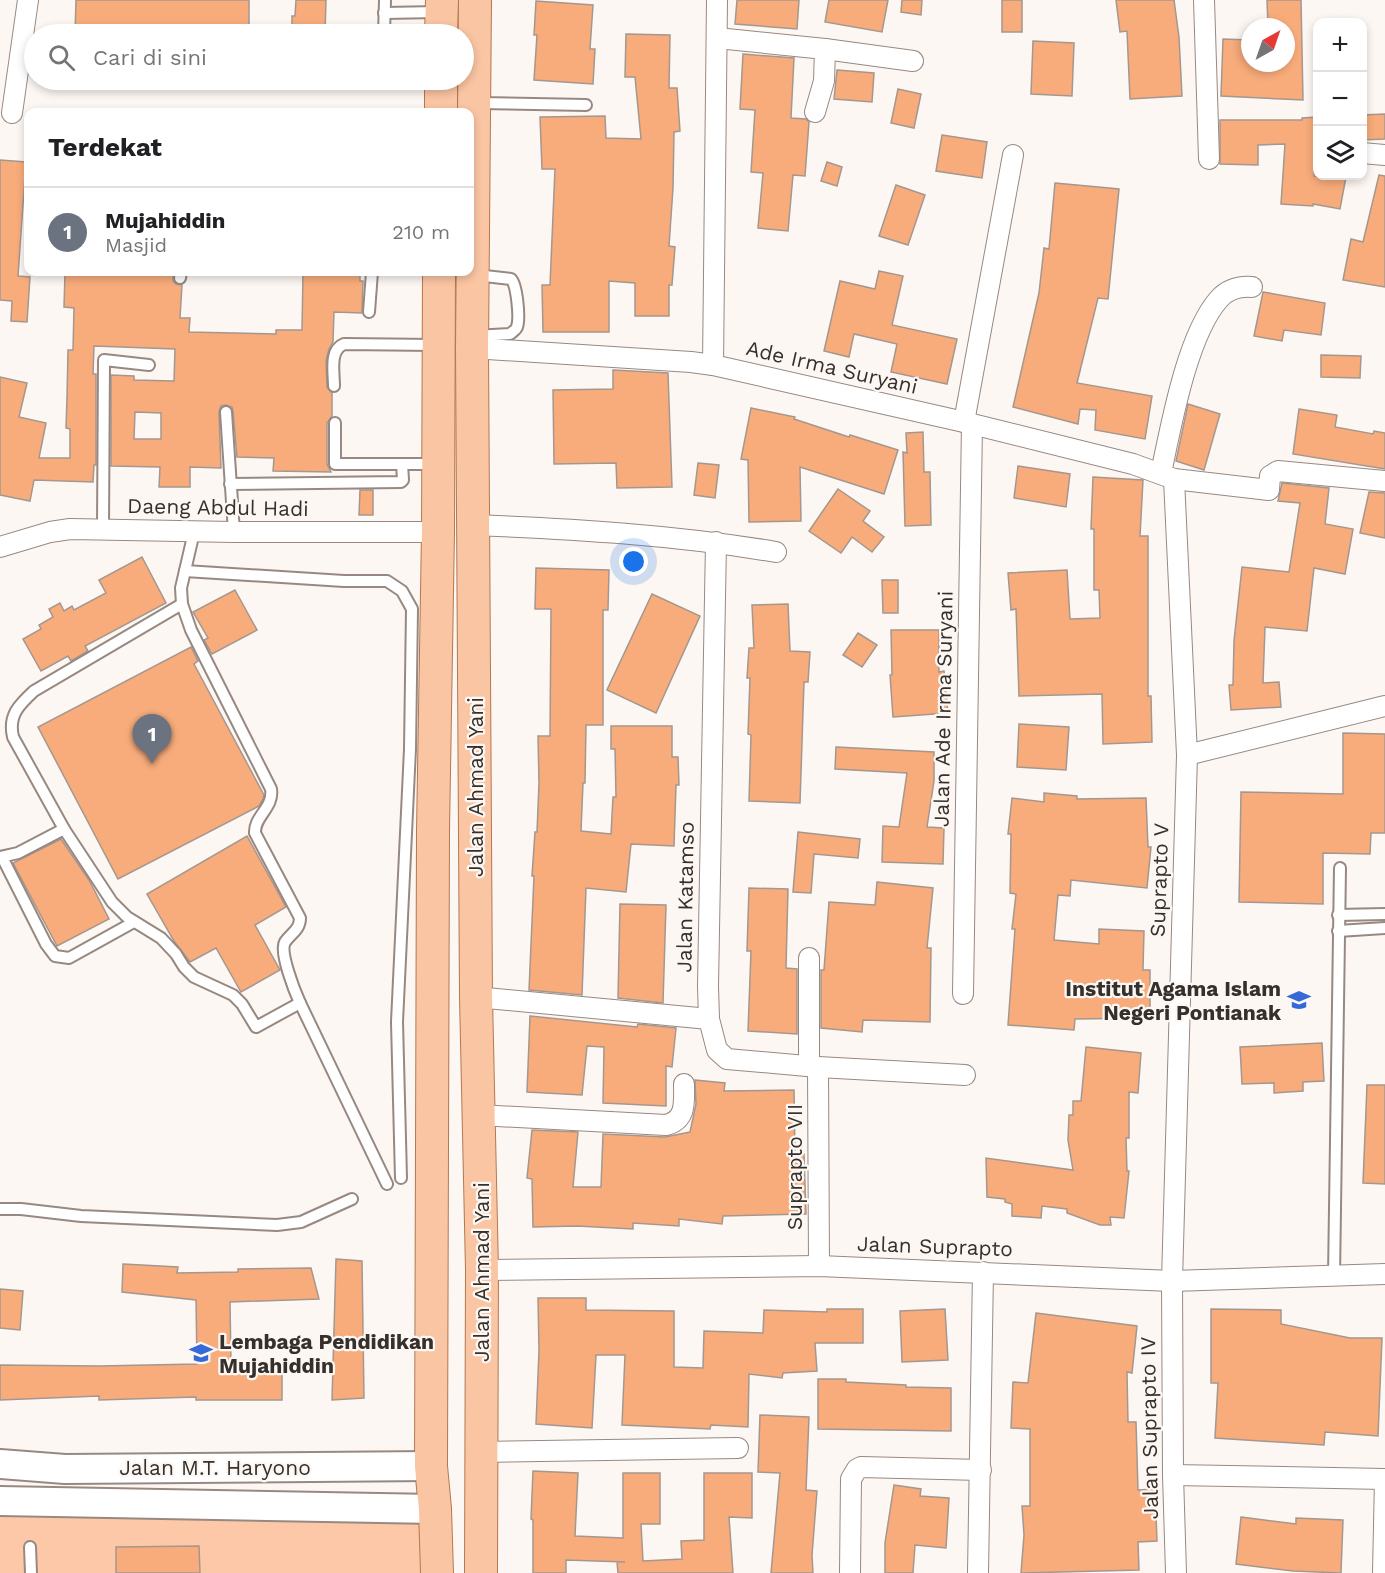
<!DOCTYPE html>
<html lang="id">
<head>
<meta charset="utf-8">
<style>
  body { margin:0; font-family:"Work Sans",sans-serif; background:#f6f6f6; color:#202124 }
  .controls { position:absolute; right:18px; top:18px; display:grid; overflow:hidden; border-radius:12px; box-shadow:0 3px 9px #0003 }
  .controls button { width:54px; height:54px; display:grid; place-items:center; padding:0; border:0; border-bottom:2px solid #e0e0e0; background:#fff; color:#202124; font:30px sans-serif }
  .compass { position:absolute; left:1241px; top:18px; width:54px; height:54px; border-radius:50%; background:#fff; box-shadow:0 3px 9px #0003; rotate:40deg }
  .you { position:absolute; left:634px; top:562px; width:21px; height:21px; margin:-15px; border:4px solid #fff; border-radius:50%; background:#1a73e8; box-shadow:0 0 0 9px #1a73e833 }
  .badge { display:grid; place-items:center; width:39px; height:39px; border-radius:50%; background:#3669d8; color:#fff; font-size:20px; font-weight:700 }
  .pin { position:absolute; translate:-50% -50px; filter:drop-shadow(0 2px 3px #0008) }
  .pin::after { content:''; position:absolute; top:32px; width:21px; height:18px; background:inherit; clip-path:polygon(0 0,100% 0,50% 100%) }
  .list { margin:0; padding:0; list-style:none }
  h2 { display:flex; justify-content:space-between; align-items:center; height:78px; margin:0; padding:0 24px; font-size:26px }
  h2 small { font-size:20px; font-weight:400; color:#757577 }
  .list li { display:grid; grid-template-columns:39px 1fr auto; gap:18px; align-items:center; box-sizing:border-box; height:90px; padding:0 24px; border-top:2px solid #e0e0e0 }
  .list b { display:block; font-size:22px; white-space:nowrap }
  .list p { margin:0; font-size:20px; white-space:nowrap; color:#757577 }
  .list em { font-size:20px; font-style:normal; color:#757577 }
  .icon { flex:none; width:33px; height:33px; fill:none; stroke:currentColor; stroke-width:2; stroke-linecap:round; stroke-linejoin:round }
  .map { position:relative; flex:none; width:1385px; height:1573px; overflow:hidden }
  .search { position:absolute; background:#fff; box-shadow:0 3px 9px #0003; left:24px; top:24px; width:450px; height:66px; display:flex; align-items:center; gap:15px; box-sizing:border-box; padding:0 21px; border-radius:33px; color:#757577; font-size:22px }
  .panel { position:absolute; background:#fff; box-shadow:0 3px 9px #0003; left:24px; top:108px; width:450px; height:168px; border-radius:12px }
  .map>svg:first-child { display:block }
</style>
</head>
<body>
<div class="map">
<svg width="1385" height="1573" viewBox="0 0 1385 1573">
  <rect width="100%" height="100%" fill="#fdf7f3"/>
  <polygon fill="#fdc8a8" points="421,1505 421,1573 0,1573 0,1510"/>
  <g fill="#f8ac7b" stroke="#a5978e" stroke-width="1.5" fill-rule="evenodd">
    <polygon points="76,0 249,0 249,34 75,34"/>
    <polygon points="296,0 326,0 325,34 292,34 292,16 295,16"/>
    <polygon points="737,0 799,0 797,29 735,24"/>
    <polygon points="829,0 888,0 882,32 825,22"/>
    <polygon points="902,0 922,0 921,15 901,12"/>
    <rect x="1002" y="0" width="20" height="32"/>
    <polygon points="1116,0 1174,0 1179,37 1182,96 1130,99 1127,31 1120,32"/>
    <polygon points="1267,0 1301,0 1303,100 1221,96 1223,39 1250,40 1250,63 1286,63 1286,27 1268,27"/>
    <polygon points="536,1 593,5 590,49 595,49 593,84 534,80 537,35 534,35"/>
    <polygon points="626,34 670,35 669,88 677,88 680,131 674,132 673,188 669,246 675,247 672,285 669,285 669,316 635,316 635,283 609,281 609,332 543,332 542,285 550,285 555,169 542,169 540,117 605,116 606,138 641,139 635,77 625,77"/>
    <polygon points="1033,41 1074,43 1072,96 1031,94"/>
    <polygon points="743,54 794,58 791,118 806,119 809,122 805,176 793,175 788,231 758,228 763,173 751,172 755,110 740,109"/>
    <polygon points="837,70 874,73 872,102 834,99"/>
    <polygon points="898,89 921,94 914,128 891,123"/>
    <polygon points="1385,114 1385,139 1362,140 1362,115"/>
    <polygon points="1317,117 1314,176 1346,177 1340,209 1313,204 1313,206 1281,204 1285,144 1258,145 1258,165 1220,164 1220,120 1302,120 1302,118"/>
    <polygon points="942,135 987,142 982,178 936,171"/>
    <polygon points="0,160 26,162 18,276 30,277 27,322 11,321 12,301 0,300"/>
    <polygon points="827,162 842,167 837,186 821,181"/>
    <polygon points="1379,175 1385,176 1385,287 1343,280 1351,239 1363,242"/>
    <polygon points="1055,183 1119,189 1108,299 1098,298 1077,383 1152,396 1145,439 1095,430 1096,410 1080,409 1078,424 1013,407 1039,293 1044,248 1049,249"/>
    <polygon points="896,185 925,195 908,245 879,236"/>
    <polygon points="879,271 903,276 892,325 957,339 947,384 891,372 897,344 854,334 849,357 824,351 840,281 875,289"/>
    <path d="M65,272H173V281L176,284L182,285L180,318H190L189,332L276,334V330H302L303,272H360V281H363L362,313L334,312L333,342L329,349L326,361L327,387L332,393V416L327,423V464L331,472L273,471L274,458L237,457L233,411L232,407L226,405L221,406L219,412L221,468L190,467V487H159L160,467L111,466V375L134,376V380L174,381L175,349L94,346L93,374H96V465H94L93,482L34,480L30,501L0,495V377L27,383L19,417L46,423L39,458H70V429L66,428L67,398L68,350H73L74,308L64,307ZM135,412L161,413V439H134Z"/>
    <polygon points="1263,292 1325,303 1321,335 1284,330 1282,341 1254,336"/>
    <polygon points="1321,355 1361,356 1360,378 1321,377"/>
    <polygon points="613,370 668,373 672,487 617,488 616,463 554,464 553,390 613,389"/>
    <polygon points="1188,404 1220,414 1204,470 1176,461"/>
    <polygon points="751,408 795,417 794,419 849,437 850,435 898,450 884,494 800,467 801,521 749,522 748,460 741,459"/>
    <polygon points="1299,409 1337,415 1335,427 1373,434 1374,431 1385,433 1385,469 1293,454"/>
    <polygon points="923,432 924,472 930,472 931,525 905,526 903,452 907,453 906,433"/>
    <polygon points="698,463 719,465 715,498 694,495"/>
    <polygon points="1018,466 1070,474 1066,507 1014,498"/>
    <polygon points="1093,477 1143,480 1140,536 1148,536 1148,696 1151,696 1152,742 1103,744 1102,694 1019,696 1016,609 1011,610 1008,573 1067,570 1070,619 1100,618 1099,590 1094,590 1094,529 1091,529"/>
    <polygon points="1282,483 1329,488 1325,524 1353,529 1345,574 1314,568 1307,631 1265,627 1263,683 1279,682 1281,707 1231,710 1229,685 1233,685 1234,641 1242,567 1289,572 1300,503 1278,501"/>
    <polygon points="838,489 870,511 863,521 884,537 872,552 852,537 841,553 809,531"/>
    <polygon points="360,490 373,490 373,515 359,515"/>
    <polygon points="1369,492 1385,493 1385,538 1360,533"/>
    <polygon points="142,557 166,603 85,646 88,651 71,661 68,656 41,671 23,639 41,629 39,625 53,617 49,609 60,603 64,611 72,606 74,610 106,593 99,580"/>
    <polygon points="536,568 609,570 608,610 603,610 603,725 586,725 585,783 583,783 581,831 611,834 613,797 616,797 615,749 611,749 611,726 672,726 672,757 678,757 679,785 676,785 674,846 631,844 626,892 586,888 582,995 529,990 534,876 532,876 535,832 537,832 539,783 538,736 550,736 551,609 535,609"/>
    <polygon points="882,580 898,580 898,613 883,613"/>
    <polygon points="235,590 257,630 212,654 204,640 208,638 193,612"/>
    <polygon points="652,594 700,616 656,713 607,690"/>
    <polygon points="788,604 790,651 810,652 808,682 804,682 800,803 749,801 751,735 748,734 750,678 747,678 749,648 754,648 752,605"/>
    <polygon points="891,630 939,630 939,672 944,671 948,713 893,717 890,675 892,675"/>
    <polygon points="858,633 877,645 862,667 843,655"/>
    <polygon points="191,647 198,661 194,664 264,795 263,799 259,806 118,879 38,727"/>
    <polygon points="1019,724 1069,727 1066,770 1017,767"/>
    <polygon points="1343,733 1385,734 1385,833 1371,833 1370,854 1323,853 1323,904 1239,902 1241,792 1343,794"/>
    <polygon points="836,747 934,752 934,781 927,827 944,828 943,864 882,862 883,826 899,827 907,773 835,769"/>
    <polygon points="1044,793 1077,796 1077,799 1146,798 1148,847 1151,847 1147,888 1071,880 1070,896 1058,895 1054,940 1099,944 1099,929 1144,931 1143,970 1150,970 1150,1018 1075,1019 1074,1030 1008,1025 1015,929 1012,929 1016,894 1010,893 1011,834 1008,834 1012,798 1044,802"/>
    <polygon points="798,832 860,839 858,858 814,854 811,893 793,892"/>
    <polygon points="247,836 286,907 255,925 280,970 241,992 216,948 190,962 174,941 147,894"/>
    <polygon points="61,839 89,880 109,919 57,946 13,863"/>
    <polygon points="877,882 933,888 927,948 931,948 930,1022 863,1020 862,1032 821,1028 821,970 824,970 829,902 875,905"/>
    <polygon points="749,888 788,889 786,968 797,969 797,1034 748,1031 751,951 747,951"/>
    <polygon points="620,904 666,905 663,1003 618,998"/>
    <polygon points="530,1016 637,1027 638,1024 676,1028 672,1067 666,1066 666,1106 603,1103 604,1047 587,1046 582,1095 527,1092"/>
    <polygon points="1322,1043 1324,1081 1303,1082 1303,1091 1274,1093 1274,1083 1242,1084 1240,1047"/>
    <polygon points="1086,1047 1141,1053 1138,1093 1129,1092 1129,1138 1126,1138 1127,1171 1129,1171 1124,1218 1110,1217 1111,1225 1100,1225 1067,1213 1067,1209 1042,1206 1041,1218 1012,1216 1012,1204 1005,1202 1005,1199 987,1197 986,1158 1073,1170 1068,1140 1069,1115 1073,1115 1073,1101 1081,1101"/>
    <polygon points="695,1080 725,1083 724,1091 794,1090 795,1155 804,1154 806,1214 723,1216 722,1224 679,1219 679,1226 633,1223 633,1229 577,1226 533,1227 532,1179 527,1178 532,1130 578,1132 573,1187 601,1187 603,1134 665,1137 690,1132 696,1104"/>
    <polygon points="1367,1085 1385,1085 1385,1184 1363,1183"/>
    <polygon points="336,1259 362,1261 364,1398 332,1400"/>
    <polygon points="123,1264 178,1267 177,1273 238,1272 238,1269 311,1268 319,1299 230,1302 231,1365 282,1365 282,1400 196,1400 196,1397 99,1400 99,1396 0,1400 0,1365 99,1366 197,1364 196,1300 122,1292"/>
    <polygon points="0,1289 23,1291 20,1330 0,1328"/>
    <polygon points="538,1298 586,1298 586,1310 674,1311 674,1367 703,1368 704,1331 763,1333 764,1310 827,1312 827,1309 863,1309 863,1343 815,1343 817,1371 783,1373 782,1378 749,1374 748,1427 711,1425 710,1429 622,1425 625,1355 596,1355 592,1428 536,1424 539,1351"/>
    <polygon points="945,1309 948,1360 902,1362 900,1311"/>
    <polygon points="1211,1309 1281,1310 1281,1324 1350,1338 1382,1338 1378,1436 1325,1432 1324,1445 1215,1438 1218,1383 1211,1383"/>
    <polygon points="1036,1313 1137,1326 1132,1373 1127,1372 1128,1422 1136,1422 1138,1490 1155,1489 1157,1541 1138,1542 1139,1570 1021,1573 1024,1535 1022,1506 1030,1506 1030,1429 1011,1428 1013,1382 1028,1383"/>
    <polygon points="818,1379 846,1379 846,1382 906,1385 906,1387 951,1388 951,1431 818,1429"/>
    <polygon points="760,1415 809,1417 806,1490 817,1491 812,1555 813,1573 771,1573 780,1473 758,1472"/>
    <polygon points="533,1471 578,1473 575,1536 623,1538 623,1473 660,1473 660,1524 641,1524 643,1561 682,1559 681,1541 704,1540 704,1473 752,1473 752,1518 729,1517 733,1573 618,1573 617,1562 625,1562 566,1560 566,1573 533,1573 533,1520 531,1519"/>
    <polygon points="894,1485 921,1489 920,1496 949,1498 946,1548 915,1545 913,1573 885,1573 885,1543"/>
    <polygon points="1241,1517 1296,1524 1296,1518 1343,1520 1341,1573 1293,1571 1236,1564"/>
    <polygon points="199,1546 200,1573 116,1573 116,1547"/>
  </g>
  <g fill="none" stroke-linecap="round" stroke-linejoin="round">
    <g stroke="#978981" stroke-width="14">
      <g id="lane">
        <polyline points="384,13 438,12"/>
        <polyline points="384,34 385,0"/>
        <polyline points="222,81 376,82 380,80"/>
        <polyline points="478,103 586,105"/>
        <polyline points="180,278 181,272"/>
        <polyline points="369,312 372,272"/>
        <path d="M474,336L510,334C512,332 516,330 517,327C520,318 517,285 511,279L476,275"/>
        <path d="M334,386C334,372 329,350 344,344L435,345"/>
        <polyline points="226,412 234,532"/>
        <polyline points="335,423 335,464 435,464"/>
        <polyline points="230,484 401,482 403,480 402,464"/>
        <polyline points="103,530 104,360 149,365"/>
        <path d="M194,532L181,588L182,604L191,630L271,789C274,808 254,816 255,833L300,918C300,930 291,933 285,942C279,952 295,992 300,1003L387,1184"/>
        <polyline points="185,571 344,581 387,581 402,591 412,609 410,749 397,1022 401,1178"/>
        <path d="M182,604L34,691C19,705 8,715 13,737L64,829L112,902L127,917L161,938L176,954L184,967L194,977L233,995L242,1004L256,1027L300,1003"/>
        <polyline points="0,857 18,853 64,829"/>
        <polyline points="2,857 46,944 55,956 69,958 134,922"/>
        <polyline points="1338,915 1385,914"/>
        <polyline points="1338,931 1385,928"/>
        <polyline points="0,1209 21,1209 81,1216 277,1225 301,1222 352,1199"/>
        <polyline points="1334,1277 1340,868"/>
        <polyline points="30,1547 31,1573"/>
      </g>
    </g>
    <g stroke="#978981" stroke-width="22">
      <g id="street">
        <polyline points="1204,0 1209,159"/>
        <polyline points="717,38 825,49 824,81 815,112"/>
        <polyline points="825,49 913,61"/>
        <polyline points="12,113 28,0"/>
        <polyline points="1362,153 1385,155"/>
        <polyline points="472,348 691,362 713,365 964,422 1133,464 1174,479 1269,490 1270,476 1278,471 1385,481"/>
        <polyline points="713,365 717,0"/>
        <polyline points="964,422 1013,155"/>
        <path d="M1161,473C1171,426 1187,335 1219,299C1228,289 1239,286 1252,287"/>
        <polyline points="1174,479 1187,755 1172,1281 1173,1475 1176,1573"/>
        <path d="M473,525C574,529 676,535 776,552"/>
        <polyline points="0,547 50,532 70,529 234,532 438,532"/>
        <polyline points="1187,755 1385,706"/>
        <polyline points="963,994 972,424"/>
        <polyline points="476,997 709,1019 708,986 716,542"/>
        <polyline points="709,1019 717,1050 727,1059 818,1067 965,1075"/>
        <polyline points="809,1066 809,958"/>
        <polyline points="818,1067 819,1266"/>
        <path d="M479,1115L666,1125C687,1120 684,1101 684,1084"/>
        <polyline points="482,1270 819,1266 1172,1281 1385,1274"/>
        <polyline points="481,1452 738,1448"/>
        <polyline points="1173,1475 1385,1479"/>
        <polyline points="850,1573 851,1479 857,1469 861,1467 981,1470"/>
        <polyline points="978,1573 983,1272"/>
        <polyline points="1383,1573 1385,1479"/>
      </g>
    </g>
    <g stroke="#978981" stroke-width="32">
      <g id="secondary">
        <polyline points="0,1464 65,1469 431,1466"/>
        <polyline points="0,1501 435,1509"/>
      </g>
    </g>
    <g stroke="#b37851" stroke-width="34">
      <g id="primary">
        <polyline points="475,0 472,348 476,997 482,1270 481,1573"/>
        <polyline points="441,34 442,0"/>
        <polyline points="441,112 441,80"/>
        <polyline points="437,1573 435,1509 431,1466 433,831 438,532 439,272"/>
      </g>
    </g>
    <use href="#lane" stroke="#fff" stroke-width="10"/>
    <use href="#street" stroke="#fff" stroke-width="20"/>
    <use href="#secondary" stroke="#fff" stroke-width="28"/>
    <use href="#primary" stroke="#fac5a3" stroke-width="32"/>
  </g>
  <defs>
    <g id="university-bare" transform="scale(1.8)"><path d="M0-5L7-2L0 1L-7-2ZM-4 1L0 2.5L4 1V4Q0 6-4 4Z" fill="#3669d8" stroke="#fdf7f3" stroke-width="2.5" paint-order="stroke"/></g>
    <g id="school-bare" transform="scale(1.8)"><path d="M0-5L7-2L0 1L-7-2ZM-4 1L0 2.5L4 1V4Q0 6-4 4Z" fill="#3669d8" stroke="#fdf7f3" stroke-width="2.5" paint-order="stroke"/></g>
  </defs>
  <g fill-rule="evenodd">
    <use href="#university-bare" x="1299" y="1000"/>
    <use href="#school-bare" x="201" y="1353"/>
  </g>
  <g text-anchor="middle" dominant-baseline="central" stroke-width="4.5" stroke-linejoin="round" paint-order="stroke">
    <g font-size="21" fill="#36302d" stroke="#fdf7f3">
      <text transform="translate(832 367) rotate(13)">Ade Irma Suryani</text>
      <text transform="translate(218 507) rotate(1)">Daeng Abdul Hadi</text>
      <text transform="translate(943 709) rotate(-89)">Jalan Ade Irma Suryani</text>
      <text transform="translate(475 787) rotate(-90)">Jalan Ahmad Yani</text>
      <text transform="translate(1159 880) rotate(-88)">Suprapto V</text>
      <text transform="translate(685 897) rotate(-89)">Jalan Katamso</text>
      <text transform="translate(794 1167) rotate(-90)">Suprapto VII</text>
      <text transform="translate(935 1246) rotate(2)">Jalan Suprapto</text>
      <text transform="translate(481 1272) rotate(-90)">Jalan Ahmad Yani</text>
      <text transform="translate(1149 1428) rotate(-91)">Jalan Suprapto IV</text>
      <text x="215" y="1467">Jalan M.T. Haryono</text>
    </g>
    <g font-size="21" font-weight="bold" fill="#36302d" stroke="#fdf7f3" text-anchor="end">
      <text x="1281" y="988">Institut Agama Islam<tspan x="1281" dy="24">Negeri Pontianak</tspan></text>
      <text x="219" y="1341" text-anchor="start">Lembaga Pendidikan<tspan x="219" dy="24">Mujahiddin</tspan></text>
    </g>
  </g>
</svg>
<div class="controls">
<button>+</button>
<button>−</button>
<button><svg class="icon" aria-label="layers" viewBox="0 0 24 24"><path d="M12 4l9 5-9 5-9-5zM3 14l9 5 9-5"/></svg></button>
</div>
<svg class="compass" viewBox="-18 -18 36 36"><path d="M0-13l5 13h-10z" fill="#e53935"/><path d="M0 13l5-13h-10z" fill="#757577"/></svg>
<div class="you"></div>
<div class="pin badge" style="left:152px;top:764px;background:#6b7280">1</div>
<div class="search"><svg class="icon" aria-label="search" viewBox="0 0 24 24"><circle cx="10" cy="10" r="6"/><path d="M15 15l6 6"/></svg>Cari di sini</div>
<section class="panel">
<h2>Terdekat<small></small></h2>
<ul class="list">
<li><span class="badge" style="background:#6b7280">1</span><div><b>Mujahiddin</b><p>Masjid</p></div><em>210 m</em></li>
</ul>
</section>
</div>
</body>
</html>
